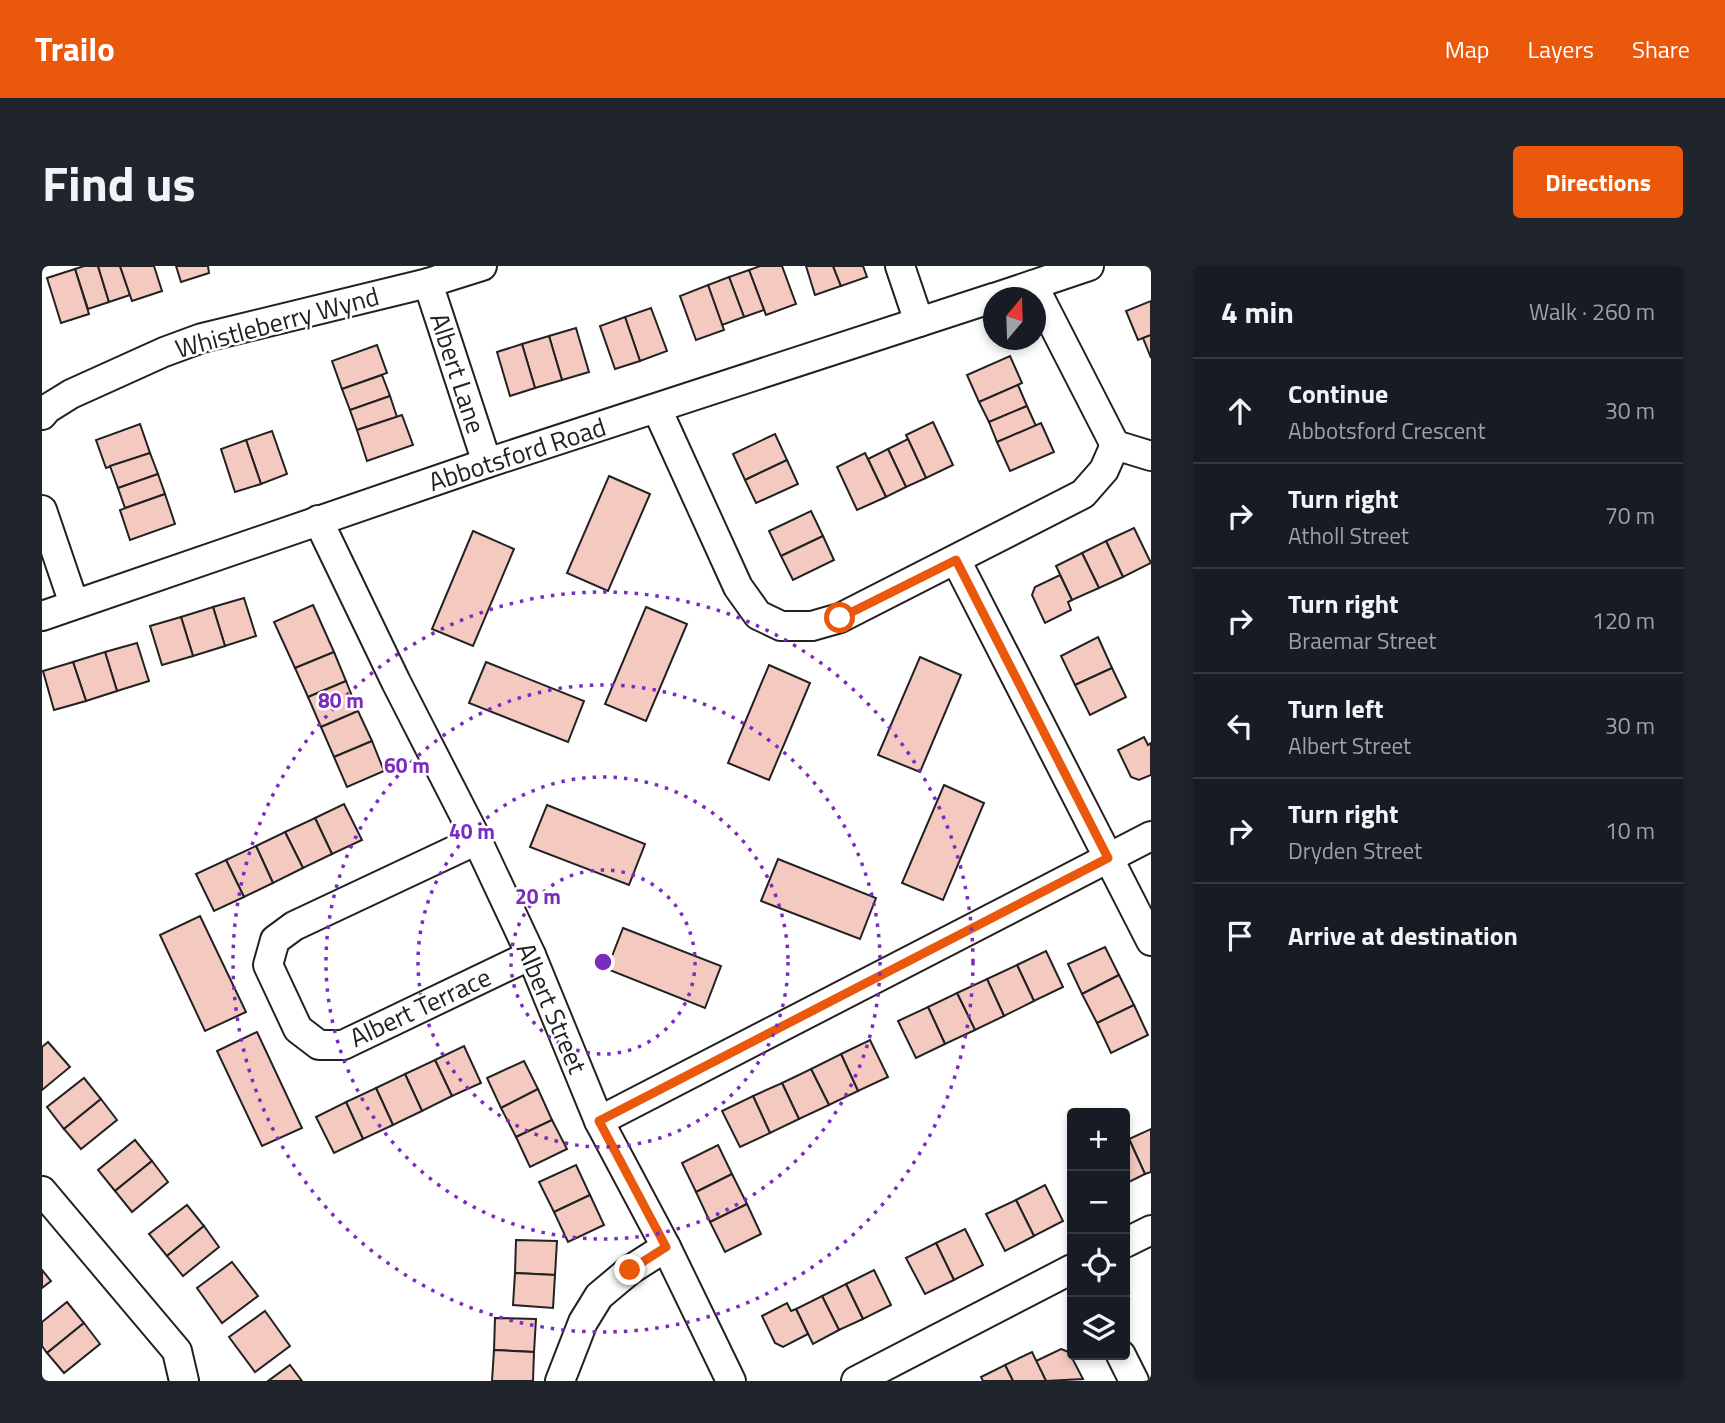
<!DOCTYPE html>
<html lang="en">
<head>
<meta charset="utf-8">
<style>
  body { margin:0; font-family:"Titillium Web",sans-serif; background:#20242c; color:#f1f3f6 }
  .controls { position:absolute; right:21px; bottom:21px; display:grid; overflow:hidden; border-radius:7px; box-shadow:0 4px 10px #0003 }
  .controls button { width:63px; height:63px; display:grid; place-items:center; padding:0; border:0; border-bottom:2px solid #363941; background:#171b24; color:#f1f3f6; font:35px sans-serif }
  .compass { position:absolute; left:941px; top:21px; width:63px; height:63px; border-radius:50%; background:#171b24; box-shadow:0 4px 10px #0003; rotate:19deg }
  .stop { position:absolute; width:21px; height:21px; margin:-16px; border:5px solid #ea580c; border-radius:50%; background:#fff }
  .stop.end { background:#ea580c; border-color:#fff; box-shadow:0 2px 7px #0008 }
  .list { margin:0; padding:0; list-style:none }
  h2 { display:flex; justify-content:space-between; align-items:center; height:91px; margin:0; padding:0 28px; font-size:30px }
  h2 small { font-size:23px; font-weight:400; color:#9ea1a6 }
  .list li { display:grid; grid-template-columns:46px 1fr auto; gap:21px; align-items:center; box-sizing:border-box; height:105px; padding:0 28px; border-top:2px solid #363941 }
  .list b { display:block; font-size:26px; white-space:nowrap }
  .list p { margin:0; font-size:23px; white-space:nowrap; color:#9ea1a6 }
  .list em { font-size:23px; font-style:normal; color:#9ea1a6 }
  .icon { flex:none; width:38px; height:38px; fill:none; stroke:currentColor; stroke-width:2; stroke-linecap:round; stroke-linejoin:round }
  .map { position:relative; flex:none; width:1109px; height:1115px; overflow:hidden; border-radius:7px }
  header { display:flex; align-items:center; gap:42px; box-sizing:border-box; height:98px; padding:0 35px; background:#ea580c; color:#fff }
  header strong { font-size:33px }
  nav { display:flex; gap:38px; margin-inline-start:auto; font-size:24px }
  .intro { display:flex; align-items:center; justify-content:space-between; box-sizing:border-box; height:168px; padding:0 42px }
  h1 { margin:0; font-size:49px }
  .button { padding:18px 32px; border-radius:7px; background:#ea580c; color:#fff; font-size:24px; font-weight:700 }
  main { display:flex; gap:42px; padding:0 42px }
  aside { flex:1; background:#171b24; border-radius:7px; box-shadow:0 4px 10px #0003 }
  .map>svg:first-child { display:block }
</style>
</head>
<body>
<header>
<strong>Trailo</strong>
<nav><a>Map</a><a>Layers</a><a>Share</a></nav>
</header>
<div class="intro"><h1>Find us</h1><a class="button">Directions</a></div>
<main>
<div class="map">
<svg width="1109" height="1115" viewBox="0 0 1109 1115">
  <rect width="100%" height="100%" fill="#fff"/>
  <g fill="#f3c9c0" stroke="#222" stroke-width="2">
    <polygon points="42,0 56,0 67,36 46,43 33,3"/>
    <polygon points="56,0 78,0 88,29 67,36"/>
    <polygon points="78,0 112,0 120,25 90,35"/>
    <polygon points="134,0 166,0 167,7 139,16"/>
    <polygon points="718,0 740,0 754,38 724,49 707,4"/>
    <polygon points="764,0 791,0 799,20 773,29"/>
    <polygon points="791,0 821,0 825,11 799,20"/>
    <polygon points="33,3 47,48 19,57 5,12"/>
    <polygon points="707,4 722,44 702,51 687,11"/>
    <polygon points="687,11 702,51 680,59 666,19"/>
    <polygon points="666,19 682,64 654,74 638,30"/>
    <polygon points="1109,35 1109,69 1096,74 1084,45"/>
    <polygon points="609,42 625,85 598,95 583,51"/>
    <polygon points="583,51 598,95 573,103 558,60"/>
    <polygon points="534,62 547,106 520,114 507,70"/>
    <polygon points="1109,69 1109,92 1101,72"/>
    <polygon points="507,70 520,114 493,122 480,78"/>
    <polygon points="480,78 493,122 468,130 455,86"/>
    <polygon points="335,79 345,107 300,123 290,95"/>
    <polygon points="968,90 980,117 937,136 925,109"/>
    <polygon points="340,109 348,130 308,144 300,123"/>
    <polygon points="976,119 985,140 947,156 937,136"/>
    <polygon points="348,130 355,151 315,164 308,144"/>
    <polygon points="985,140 994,160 955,176 947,156"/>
    <polygon points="360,149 371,179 325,195 315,164"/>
    <polygon points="891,156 911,199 884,212 864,169"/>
    <polygon points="999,157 1012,186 968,205 955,176"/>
    <polygon points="98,158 108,187 64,202 54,174"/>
    <polygon points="230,165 245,208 219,218 204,174"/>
    <polygon points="733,168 745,194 703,214 691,188"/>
    <polygon points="866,173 884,212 864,221 846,183"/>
    <polygon points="204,174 219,218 193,226 179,183"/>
    <polygon points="846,183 864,221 844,231 826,193"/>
    <polygon points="108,187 116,208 76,222 68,200"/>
    <polygon points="823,187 844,231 815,244 795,201"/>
    <polygon points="745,194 756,218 714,237 703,214"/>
    <polygon points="116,208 123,228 83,242 76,222"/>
    <polygon points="567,210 608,228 566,325 525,307"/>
    <polygon points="123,228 133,258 88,274 78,244"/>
    <polygon points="769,245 781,270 739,290 727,265"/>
    <polygon points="1092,262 1109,297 1081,311 1064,275"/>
    <polygon points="431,265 472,283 431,380 390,363"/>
    <polygon points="781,270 792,294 751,314 739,290"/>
    <polygon points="1064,275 1081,311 1057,322 1040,287"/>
    <polygon points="1040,287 1057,322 1030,334 1014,300"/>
    <polygon points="1018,309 1030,334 1026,336 1029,344 1003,357 990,329 993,321"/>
    <polygon points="202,332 214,370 183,380 171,341"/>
    <polygon points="271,339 292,386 253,402 232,356"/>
    <polygon points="171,341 183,380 151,390 139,351"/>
    <polygon points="604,341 645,358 604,455 563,438"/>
    <polygon points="139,351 151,390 120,399 108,360"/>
    <polygon points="1056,371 1070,402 1033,419 1019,390"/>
    <polygon points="95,377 107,415 75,425 63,386"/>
    <polygon points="63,386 75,425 44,435 31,396"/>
    <polygon points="292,386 304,415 266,431 253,402"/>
    <polygon points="878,391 919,409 878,506 836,489"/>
    <polygon points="31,396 44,435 12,444 1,405"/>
    <polygon points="444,396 542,435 526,476 427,437"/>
    <polygon points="727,399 768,417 727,514 686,497"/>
    <polygon points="1070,402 1084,431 1048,449 1033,419"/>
    <polygon points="304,415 316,445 279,461 266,431"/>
    <polygon points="316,445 330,475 292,491 279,461"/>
    <polygon points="1102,471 1106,479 1109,477 1109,509 1097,514 1089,511 1076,484"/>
    <polygon points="330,475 342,505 305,521 292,491"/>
    <polygon points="902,519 942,537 901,634 860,617"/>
    <polygon points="302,538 320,574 290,588 273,552"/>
    <polygon points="505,539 603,578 587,619 488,581"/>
    <polygon points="273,552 290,588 261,602 243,566"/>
    <polygon points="243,566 261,602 231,617 214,580"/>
    <polygon points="214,580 231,617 202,631 184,594"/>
    <polygon points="736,593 834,632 818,673 719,635"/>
    <polygon points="184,594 202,631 172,645 154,608"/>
    <polygon points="158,650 204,746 163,765 118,669"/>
    <polygon points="581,662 679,700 663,742 565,703"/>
    <polygon points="1063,681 1077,709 1040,728 1026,698"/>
    <polygon points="1004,685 1021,721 992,735 975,699"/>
    <polygon points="975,699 992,735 962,750 945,713"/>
    <polygon points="1077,709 1092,739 1055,757 1040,728"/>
    <polygon points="945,713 962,750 933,764 915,727"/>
    <polygon points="915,727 933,764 903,778 886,741"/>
    <polygon points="1092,739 1106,769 1069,787 1055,757"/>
    <polygon points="886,741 903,778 874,792 856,755"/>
    <polygon points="215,766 260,862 220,880 175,785"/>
    <polygon points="828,774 846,811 816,825 799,788"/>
    <polygon points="6,776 28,801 0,824 0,781"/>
    <polygon points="422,780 439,817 410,830 393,794"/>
    <polygon points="799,788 816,825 787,839 769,803"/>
    <polygon points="393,794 410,830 380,845 363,808"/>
    <polygon points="482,795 496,823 459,842 445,812"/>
    <polygon points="769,803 787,839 757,853 740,817"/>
    <polygon points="363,808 380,845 351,859 334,822"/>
    <polygon points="42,812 59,833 22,863 5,841"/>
    <polygon points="740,817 757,853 728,867 711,830"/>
    <polygon points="334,822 351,859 321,873 304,836"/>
    <polygon points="496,823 510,854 474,871 459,842"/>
    <polygon points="711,830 728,867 698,881 680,845"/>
    <polygon points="59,833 75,854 39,883 22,863"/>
    <polygon points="304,836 321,873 292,887 274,851"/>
    <polygon points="510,854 525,883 488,901 474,871"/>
    <polygon points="1109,863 1109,906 1103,908 1087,873"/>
    <polygon points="1087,873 1103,908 1083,918 1083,875"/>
    <polygon points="93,874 110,895 73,925 56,904"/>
    <polygon points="676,879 690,908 654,926 640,897"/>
    <polygon points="110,895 126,916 90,946 73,925"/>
    <polygon points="534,899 548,929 512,946 497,916"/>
    <polygon points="690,908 705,938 668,956 654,926"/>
    <polygon points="1003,919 1021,955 992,970 974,934"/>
    <polygon points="548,929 562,959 526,976 512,946"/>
    <polygon points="974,934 992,970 963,985 944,948"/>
    <polygon points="705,938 719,968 683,986 668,956"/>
    <polygon points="145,939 162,960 125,990 107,968"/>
    <polygon points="162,960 177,981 141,1010 125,990"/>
    <polygon points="923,963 941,999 912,1014 894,977"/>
    <polygon points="474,974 515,975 513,1009 473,1007"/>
    <polygon points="894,977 912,1014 883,1028 864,992"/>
    <polygon points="190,996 216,1030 180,1057 155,1022"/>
    <polygon points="0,1004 9,1015 0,1022"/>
    <polygon points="832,1004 849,1039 821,1053 804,1018"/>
    <polygon points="473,1007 513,1009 511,1042 471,1039"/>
    <polygon points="804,1018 821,1053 797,1064 780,1030"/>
    <polygon points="780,1030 797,1064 771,1078 754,1043"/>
    <polygon points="25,1036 42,1057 5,1087 0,1080 0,1056"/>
    <polygon points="745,1037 749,1045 754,1043 766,1068 741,1081 733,1077 720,1050"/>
    <polygon points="223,1045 248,1080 213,1106 187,1071"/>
    <polygon points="453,1052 494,1053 492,1086 452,1084"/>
    <polygon points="42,1057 58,1078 22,1107 5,1087"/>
    <polygon points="1019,1083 1027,1086 1041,1113 1004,1115 994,1095"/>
    <polygon points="452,1084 492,1086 491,1115 450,1115"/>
    <polygon points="990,1086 1004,1115 971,1115 963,1099"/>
    <polygon points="248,1099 260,1115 226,1115"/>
    <polygon points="963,1099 971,1115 941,1115 939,1111"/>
  </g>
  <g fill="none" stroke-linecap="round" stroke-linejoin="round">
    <g stroke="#222" stroke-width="32">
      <g id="minor">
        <polyline points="858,0 877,56"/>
        <polyline points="386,17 445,197"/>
        <polyline points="991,19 1073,179 1109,190"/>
        <polyline points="952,32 1047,0"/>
        <polyline points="615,143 696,321 716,349 739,360 770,360 798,352 1041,228 1062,204 1073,179"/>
        <polyline points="0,149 5,143 29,128 122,86 160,72 386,17 440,0"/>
        <polyline points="0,244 32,338"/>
        <polyline points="276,254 354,416 435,574 489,689 557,855 624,981 689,1115"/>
        <polyline points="914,294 1109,675"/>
        <polyline points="0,350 445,197 951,32"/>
        <polyline points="435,574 252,660 233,674 226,699 256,763 277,779 301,779 489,689"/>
        <polyline points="557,855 1109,570"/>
        <polyline points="0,925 135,1085 142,1115"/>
        <polyline points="1083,977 1109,964"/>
        <polyline points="1079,1089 1092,1115"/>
        <polyline points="518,1115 541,1056 557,1030 588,1004 624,981"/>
        <polyline points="814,1115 1030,1003"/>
      </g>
    </g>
    <use href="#minor" stroke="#fff" stroke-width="28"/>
  </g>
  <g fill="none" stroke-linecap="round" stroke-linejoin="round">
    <polyline stroke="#ea580c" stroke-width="9" points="588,1004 624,981 557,855 1066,592 914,294 798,352"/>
  </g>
  <g fill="none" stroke="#7b2cbf" stroke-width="3.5" stroke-dasharray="3.5 7">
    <circle cx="561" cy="696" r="92"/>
    <circle cx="561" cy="696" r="185"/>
    <circle cx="561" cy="696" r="277"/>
    <circle cx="561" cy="696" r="370"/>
  </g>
  <g text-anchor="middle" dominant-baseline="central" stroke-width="5" stroke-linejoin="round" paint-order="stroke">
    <g font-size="26" fill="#222" stroke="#fff">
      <text transform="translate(235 56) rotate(-15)">Whistleberry Wynd</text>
      <text transform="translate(416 107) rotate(72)">Albert Lane</text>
      <text transform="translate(475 188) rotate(-18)">Abbotsford Road</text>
      <text transform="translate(378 741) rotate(-25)">Albert Terrace</text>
      <text transform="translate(510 742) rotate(67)">Albert Street</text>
    </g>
  </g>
  <circle cx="561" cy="696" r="10" fill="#7b2cbf" stroke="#fff" stroke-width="3.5"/>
  <g font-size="21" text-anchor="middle" font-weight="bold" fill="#7b2cbf" stroke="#fff" stroke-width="5" stroke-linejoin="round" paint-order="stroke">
    <text x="299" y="442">80 m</text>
    <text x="365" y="507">60 m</text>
    <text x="430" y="573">40 m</text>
    <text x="496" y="638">20 m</text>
  </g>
</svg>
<div class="controls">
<button>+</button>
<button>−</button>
<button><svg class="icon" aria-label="locate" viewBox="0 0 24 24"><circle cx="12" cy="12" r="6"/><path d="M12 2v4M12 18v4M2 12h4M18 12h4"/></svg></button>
<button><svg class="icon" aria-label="layers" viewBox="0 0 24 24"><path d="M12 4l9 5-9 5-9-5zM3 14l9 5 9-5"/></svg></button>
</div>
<svg class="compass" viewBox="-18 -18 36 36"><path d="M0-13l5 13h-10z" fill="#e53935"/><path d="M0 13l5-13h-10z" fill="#9ea1a6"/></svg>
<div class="stop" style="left:798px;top:352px"></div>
<div class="stop end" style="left:588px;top:1004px"></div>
</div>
<aside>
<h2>4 min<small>Walk · 260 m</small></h2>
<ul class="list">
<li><svg class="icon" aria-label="ahead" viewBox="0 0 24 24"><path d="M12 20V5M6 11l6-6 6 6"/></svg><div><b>Continue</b><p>Abbotsford Crescent</p></div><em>30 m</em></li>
<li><svg class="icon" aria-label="right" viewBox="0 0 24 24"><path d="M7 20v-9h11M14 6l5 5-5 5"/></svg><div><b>Turn right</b><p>Atholl Street</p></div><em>70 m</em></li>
<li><svg class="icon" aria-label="right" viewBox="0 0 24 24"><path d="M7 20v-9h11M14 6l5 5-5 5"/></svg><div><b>Turn right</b><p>Braemar Street</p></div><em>120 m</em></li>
<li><svg class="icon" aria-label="left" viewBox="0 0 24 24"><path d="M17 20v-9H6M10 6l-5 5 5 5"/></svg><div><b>Turn left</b><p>Albert Street</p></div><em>30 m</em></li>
<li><svg class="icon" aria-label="right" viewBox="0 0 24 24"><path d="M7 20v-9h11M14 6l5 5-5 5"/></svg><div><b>Turn right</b><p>Dryden Street</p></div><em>10 m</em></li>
<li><svg class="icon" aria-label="arrive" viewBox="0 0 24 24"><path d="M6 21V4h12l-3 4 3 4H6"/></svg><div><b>Arrive at destination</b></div></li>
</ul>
</aside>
</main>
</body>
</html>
